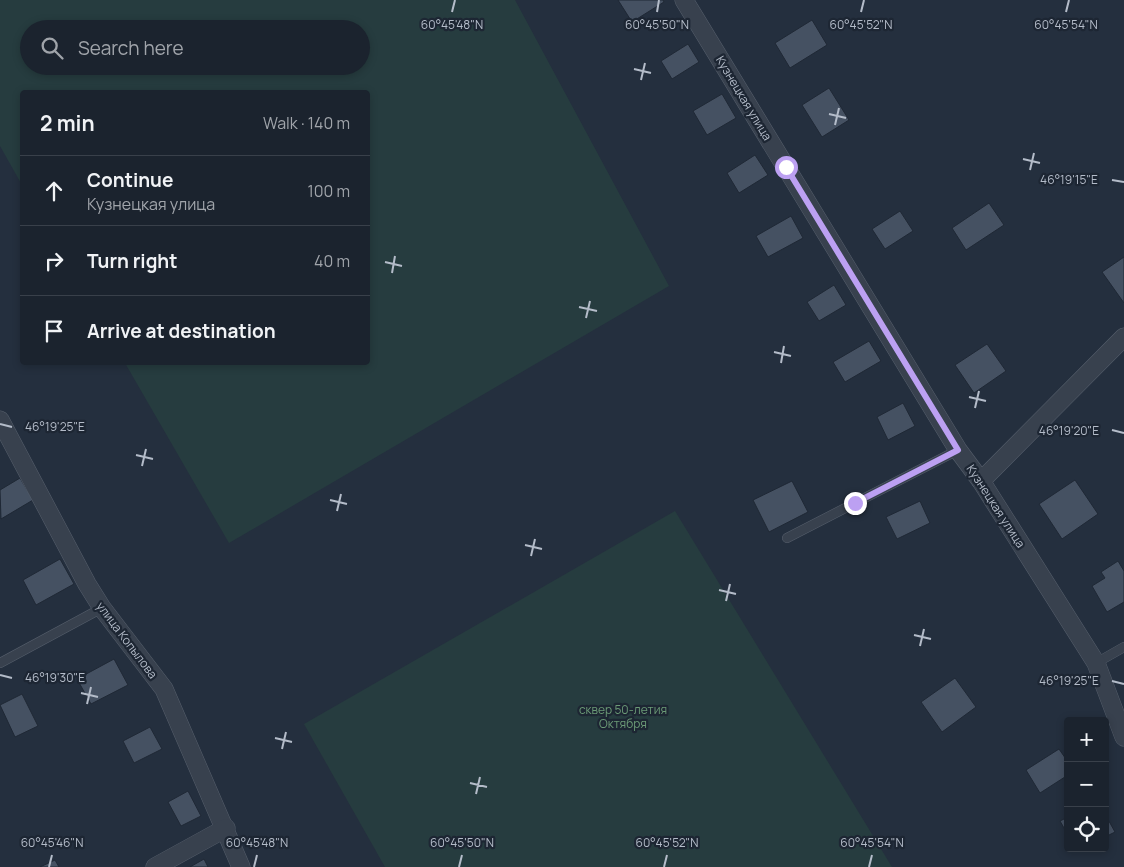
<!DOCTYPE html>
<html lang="en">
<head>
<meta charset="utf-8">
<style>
  body { margin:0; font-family:Manrope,sans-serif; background:#242b36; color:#f1f3f6 }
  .controls { position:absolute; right:15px; bottom:15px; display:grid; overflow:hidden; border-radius:5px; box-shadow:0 2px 8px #0003 }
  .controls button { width:45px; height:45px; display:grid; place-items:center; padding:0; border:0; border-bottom:1px solid #39404a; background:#1b232e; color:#f1f3f6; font:25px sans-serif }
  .stop { position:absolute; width:15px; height:15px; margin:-11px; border:4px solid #bca0f2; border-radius:50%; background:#fff }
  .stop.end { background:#bca0f2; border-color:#fff; box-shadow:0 1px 5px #0008 }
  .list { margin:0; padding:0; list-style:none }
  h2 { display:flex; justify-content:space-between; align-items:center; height:65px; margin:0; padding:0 20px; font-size:21px }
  h2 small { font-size:16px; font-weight:400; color:#a0a4aa }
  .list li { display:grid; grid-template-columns:32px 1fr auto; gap:15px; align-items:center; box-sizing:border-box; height:70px; padding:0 20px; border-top:1px solid #39404a }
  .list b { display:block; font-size:19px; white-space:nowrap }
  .list p { margin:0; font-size:16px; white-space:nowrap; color:#a0a4aa }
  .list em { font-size:16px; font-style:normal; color:#a0a4aa }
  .icon { flex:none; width:28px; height:28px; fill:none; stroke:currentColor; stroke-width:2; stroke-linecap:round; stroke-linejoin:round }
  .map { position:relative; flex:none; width:1124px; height:867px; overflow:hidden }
  .search { position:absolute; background:#1b232e; box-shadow:0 2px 8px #0003; left:20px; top:20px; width:350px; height:55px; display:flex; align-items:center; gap:12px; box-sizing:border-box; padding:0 18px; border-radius:28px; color:#a0a4aa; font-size:19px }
  .panel { position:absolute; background:#1b232e; box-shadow:0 2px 8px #0003; left:20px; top:90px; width:350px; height:275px; border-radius:5px }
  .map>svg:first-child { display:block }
</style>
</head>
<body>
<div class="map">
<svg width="1124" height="867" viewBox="0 0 1124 867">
  <rect width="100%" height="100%" fill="#242f3e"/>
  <g fill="#263c3f" fill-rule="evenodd">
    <path d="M0,0H515L669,286L229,543L125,363L368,362V92H22V185L0,146ZM29,29H361V66H29Z"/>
    <polygon points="675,511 892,867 385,867 304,724"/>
  </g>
  <g fill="#455162" stroke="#1f2835">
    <polygon points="618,0 663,0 664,2 632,22"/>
    <polygon points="812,20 827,45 790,68 775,43"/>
    <polygon points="688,44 699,62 672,79 661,61"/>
    <polygon points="829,88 849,120 822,137 802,105"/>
    <polygon points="722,94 736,118 707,135 693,111"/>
    <polygon points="755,155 768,175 739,193 727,173"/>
    <polygon points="989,203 1004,225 966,250 952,228"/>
    <polygon points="900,211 913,231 885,249 872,229"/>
    <polygon points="791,216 803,238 768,257 756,236"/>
    <polygon points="1124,257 1124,303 1102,272"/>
    <polygon points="834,285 846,305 819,321 807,302"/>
    <polygon points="869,341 881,361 845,382 833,362"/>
    <polygon points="987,344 1006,371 974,393 955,365"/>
    <polygon points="903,403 915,426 888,440 877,417"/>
    <polygon points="20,478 33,500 1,519 0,490"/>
    <polygon points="1075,480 1098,514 1062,539 1039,504"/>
    <polygon points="792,481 808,512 769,532 753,500"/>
    <polygon points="920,501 930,523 897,539 886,517"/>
    <polygon points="60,559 74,584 36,605 23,580"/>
    <polygon points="1118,561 1124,571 1124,602 1107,612 1092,586 1105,578 1101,572"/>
    <polygon points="114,659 128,685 91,704 77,679"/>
    <polygon points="955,678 976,707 942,732 921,702"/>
    <polygon points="22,694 38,726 15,737 0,705"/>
    <polygon points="150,727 162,749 134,763 123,741"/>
    <polygon points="1059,749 1068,762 1068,775 1040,793 1026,770"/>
    <polygon points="188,791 201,816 181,826 168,802"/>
    <polygon points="1105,814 1115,832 1105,837"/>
    <polygon points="1068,817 1068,835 1060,821"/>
    <polygon points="204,859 208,867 190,867"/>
    <polygon points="55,860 59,867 40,867"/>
  </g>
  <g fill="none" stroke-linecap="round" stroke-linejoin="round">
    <g stroke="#565f6c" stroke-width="10">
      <g id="lane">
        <polyline points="787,538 958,450"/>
        <polyline points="0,663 102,608"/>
        <polyline points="1096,663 1124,647"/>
      </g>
    </g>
    <g stroke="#565f6c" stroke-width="19">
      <g id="street">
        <polyline points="684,0 958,450 981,481 1096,663 1124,737"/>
        <polyline points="0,420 87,584 102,608 164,689 241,867"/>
        <polyline points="981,481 1124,337"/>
        <polyline points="155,867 226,828"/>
      </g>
    </g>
    <use href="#lane" stroke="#38414e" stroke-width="9"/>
    <use href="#street" stroke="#38414e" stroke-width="18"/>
  </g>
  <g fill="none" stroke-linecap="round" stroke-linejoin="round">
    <polyline stroke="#bca0f2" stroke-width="6" points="786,167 958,450 855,503"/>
  </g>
  <path fill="none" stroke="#b4bcc9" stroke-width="2" d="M452,12L455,0M657,12L659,0M861,12L864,0M1066,12L1069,0M634,69L651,73M641,80L645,63M829,114L846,118M835,125L839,108M1023,159L1040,163M1030,170L1034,153M1112,180L1124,182M385,262L402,266M392,273L395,256M579,307L597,311M586,318L590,301M774,352L791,356M781,363L784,346M969,397L986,401M975,408L979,391M0,424L12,427M1112,430L1124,433M136,455L153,459M142,466L146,449M330,500L347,504M337,511L341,494M525,545L542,549M531,556L535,539M719,590L736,594M726,601L730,584M914,635L931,639M920,646L924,629M0,675L12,678M1112,681L1124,684M81,693L98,697M87,704L91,687M275,738L292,742M282,749L286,732M470,783L487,787M476,794L480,777M49,867L52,855M254,867L257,855M459,867L462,855M664,867L667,855M869,867L872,855"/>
  <g text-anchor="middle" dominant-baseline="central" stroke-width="4.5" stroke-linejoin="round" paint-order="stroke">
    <g font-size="12" fill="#b4bcc9" stroke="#1d2633">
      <text transform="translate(744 98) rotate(59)">Кузнецкая улица</text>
      <text transform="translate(996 506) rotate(57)">Кузнецкая улица</text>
      <text transform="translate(127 640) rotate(53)">улица Копылова</text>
    </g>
    <g font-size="12" fill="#6b9a76" stroke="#1d2633">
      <text x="623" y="709">сквер 50-летия<tspan x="623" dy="14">Октября</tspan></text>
    </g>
  </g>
  <g font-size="12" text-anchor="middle" fill="#b4bcc9" stroke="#1d2633" stroke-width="4.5" stroke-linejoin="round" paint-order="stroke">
    <text x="452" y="29">60°45'48"N</text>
    <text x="657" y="29">60°45'50"N</text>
    <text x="861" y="29">60°45'52"N</text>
    <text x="1066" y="29">60°45'54"N</text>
    <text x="1069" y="184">46°19'15"E</text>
    <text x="55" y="431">46°19'25"E</text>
    <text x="1069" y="435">46°19'20"E</text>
    <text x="55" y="682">46°19'30"E</text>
    <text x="1069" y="685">46°19'25"E</text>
    <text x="52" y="847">60°45'46"N</text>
    <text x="257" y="847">60°45'48"N</text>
    <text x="462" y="847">60°45'50"N</text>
    <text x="667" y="847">60°45'52"N</text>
    <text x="872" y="847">60°45'54"N</text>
  </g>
</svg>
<div class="controls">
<button>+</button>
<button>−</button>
<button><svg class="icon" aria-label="locate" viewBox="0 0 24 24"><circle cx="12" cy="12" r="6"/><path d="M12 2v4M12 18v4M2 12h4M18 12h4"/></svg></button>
</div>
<div class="stop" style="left:786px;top:167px"></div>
<div class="stop end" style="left:855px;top:503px"></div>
<div class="search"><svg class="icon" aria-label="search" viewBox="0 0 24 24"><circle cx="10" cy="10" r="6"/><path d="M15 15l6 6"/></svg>Search here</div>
<section class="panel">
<h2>2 min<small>Walk · 140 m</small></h2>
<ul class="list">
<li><svg class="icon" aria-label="ahead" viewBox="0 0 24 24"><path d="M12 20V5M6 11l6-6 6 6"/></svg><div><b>Continue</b><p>Кузнецкая улица</p></div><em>100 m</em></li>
<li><svg class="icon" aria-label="right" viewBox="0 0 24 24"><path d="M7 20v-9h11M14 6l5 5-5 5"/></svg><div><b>Turn right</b></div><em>40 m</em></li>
<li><svg class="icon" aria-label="arrive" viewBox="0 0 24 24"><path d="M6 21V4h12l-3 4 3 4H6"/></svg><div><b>Arrive at destination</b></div></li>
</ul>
</section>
</div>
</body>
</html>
